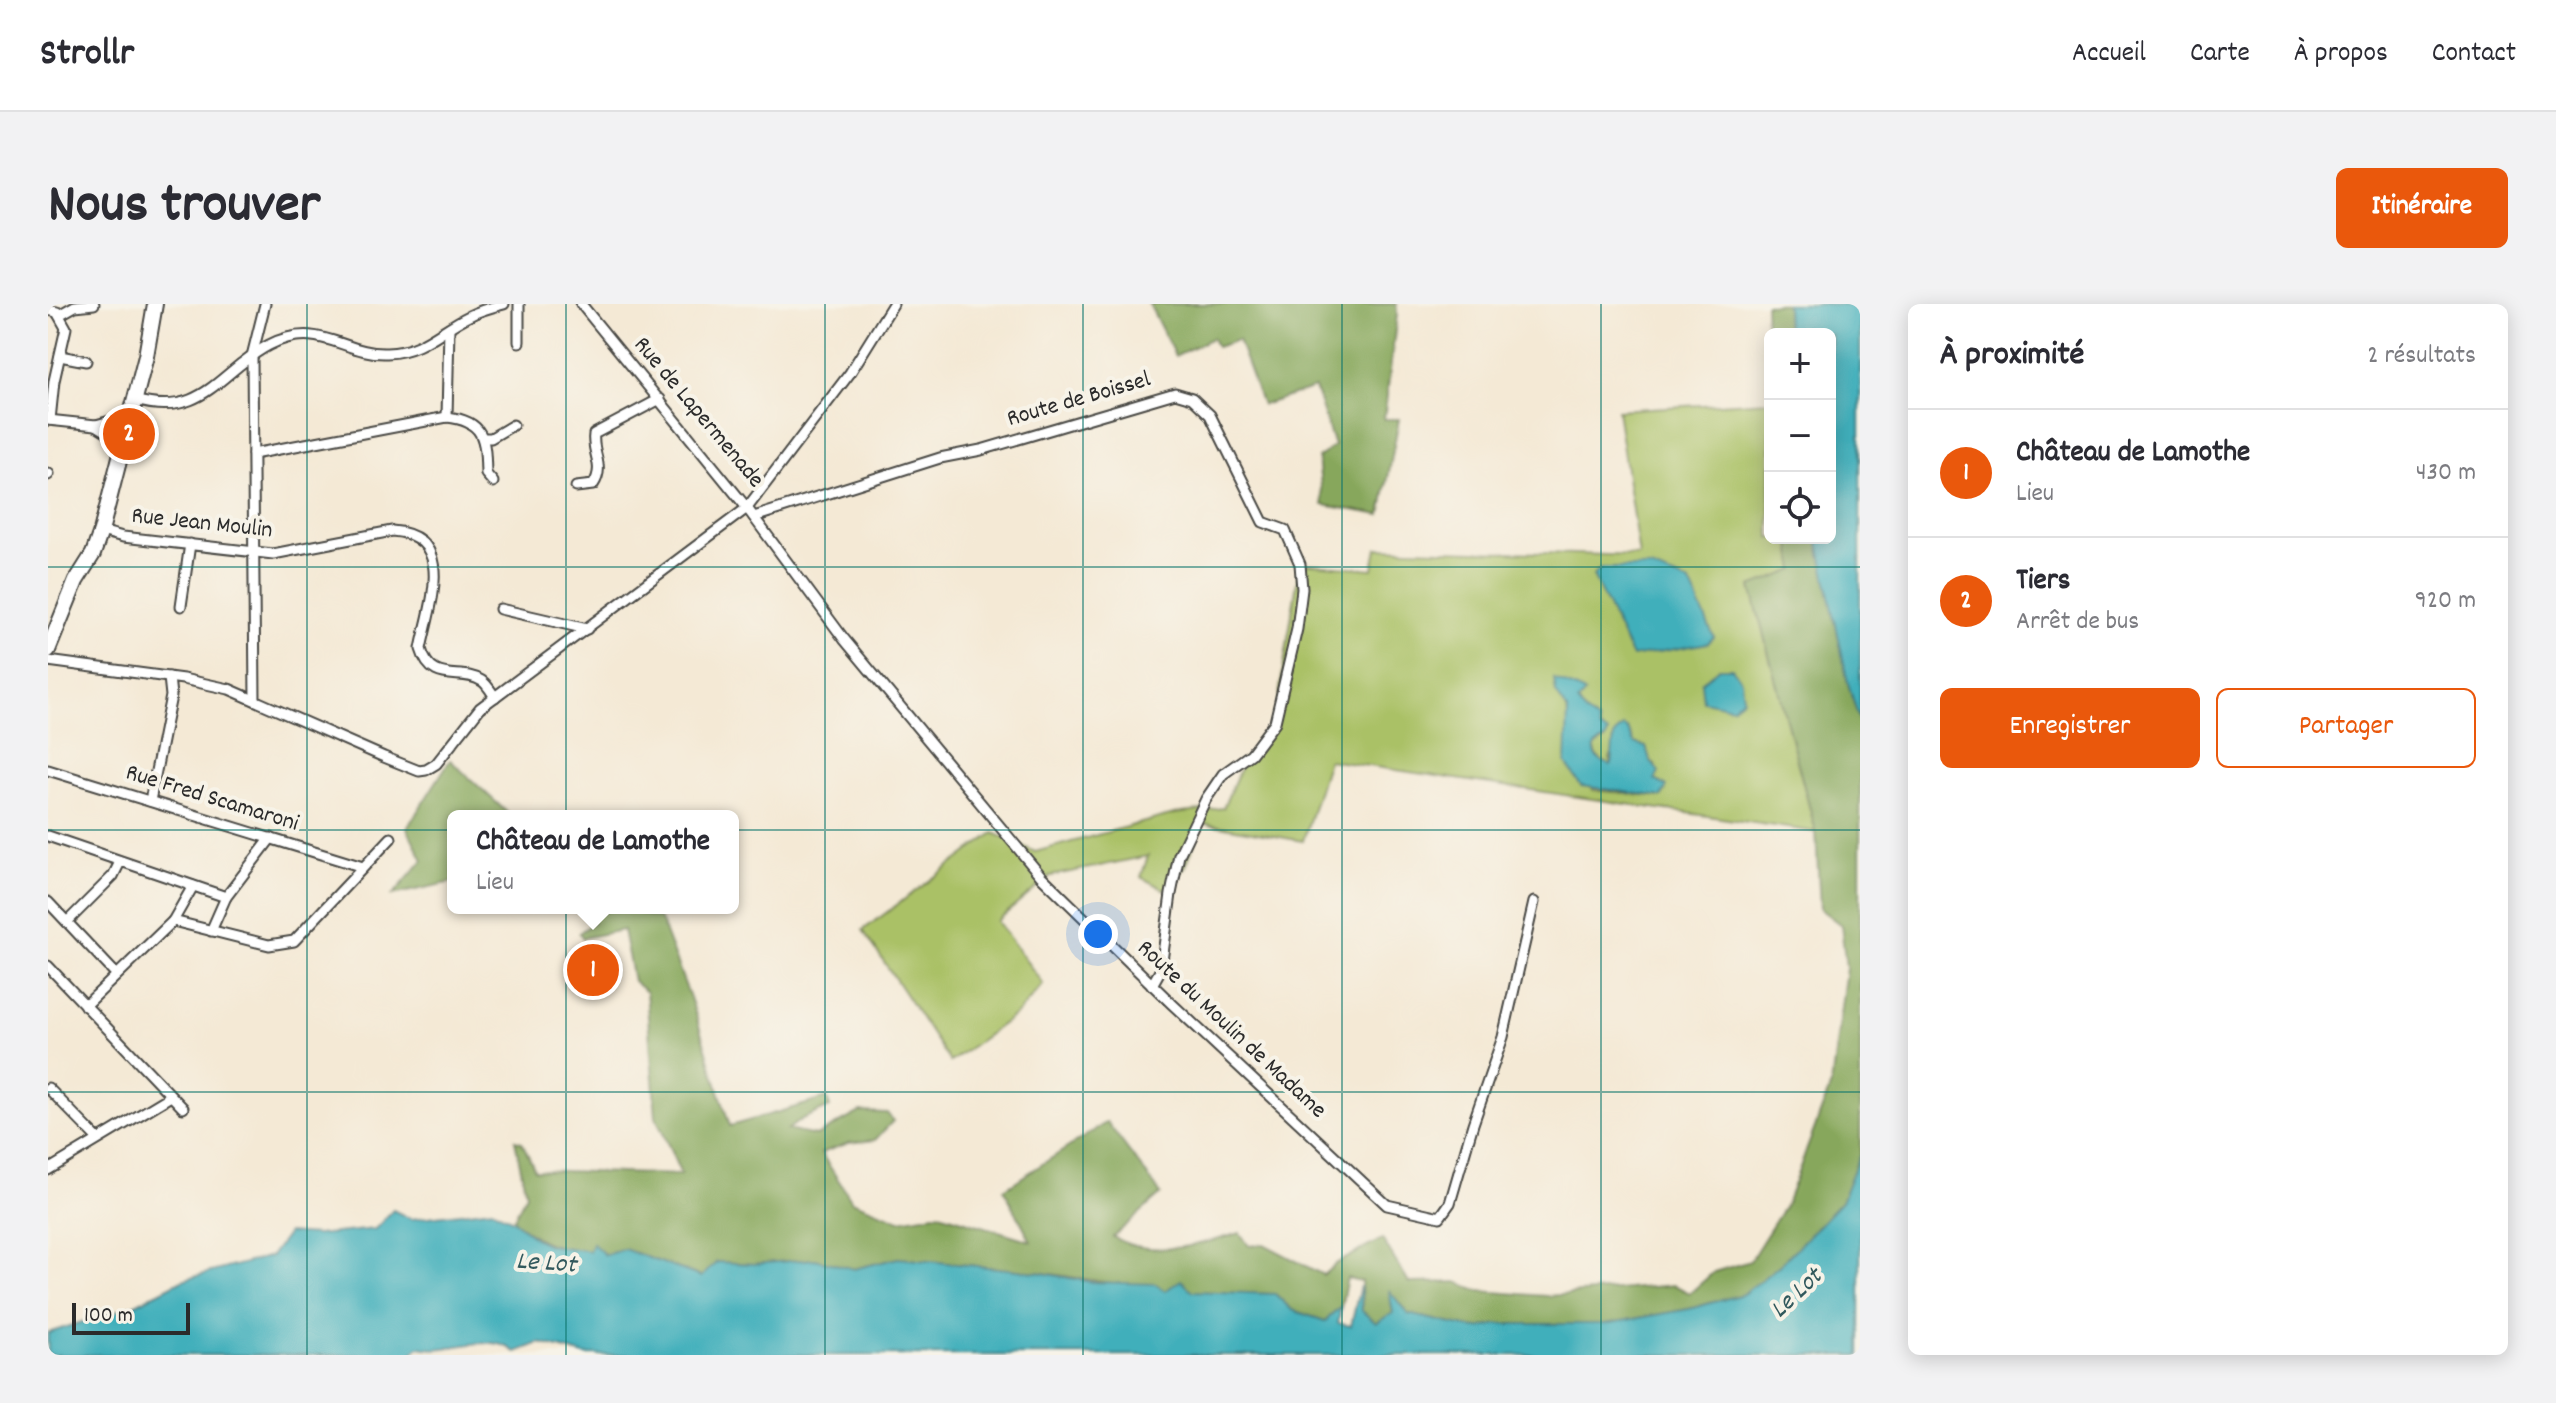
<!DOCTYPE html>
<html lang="fr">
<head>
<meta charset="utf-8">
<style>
  body { margin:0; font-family:Dekko,sans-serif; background:#f2f2f3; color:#2b2b33 }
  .controls { position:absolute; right:24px; top:24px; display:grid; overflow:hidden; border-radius:12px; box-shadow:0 4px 20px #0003 }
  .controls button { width:72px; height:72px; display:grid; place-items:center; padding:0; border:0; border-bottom:2px solid #e1e1e2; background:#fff; color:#2b2b33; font:40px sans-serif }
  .scale { position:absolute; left:24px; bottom:20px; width:118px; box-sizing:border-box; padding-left:8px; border:4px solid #2b2b2b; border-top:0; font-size:22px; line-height:28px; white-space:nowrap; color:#2b2b2b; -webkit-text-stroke:6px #f7f3e8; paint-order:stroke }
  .you { position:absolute; left:1050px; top:630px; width:28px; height:28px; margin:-20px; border:6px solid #fff; border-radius:50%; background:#1a73e8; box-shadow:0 0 0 12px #1a73e833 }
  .badge { display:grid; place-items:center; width:52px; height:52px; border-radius:50%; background:#ea580c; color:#fff; font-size:26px; font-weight:700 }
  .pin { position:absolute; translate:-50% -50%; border:4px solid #fff; box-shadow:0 2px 8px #0006 }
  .popup { position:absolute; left:399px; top:506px; width:292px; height:104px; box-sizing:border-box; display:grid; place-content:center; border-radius:12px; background:#fff; filter:drop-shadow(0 2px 6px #0005); font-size:26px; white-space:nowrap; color:#7c7c81 }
  .popup b { font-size:30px; color:#2b2b33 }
  .popup::after { content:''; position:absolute; left:50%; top:100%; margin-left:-16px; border:16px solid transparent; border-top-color:#fff }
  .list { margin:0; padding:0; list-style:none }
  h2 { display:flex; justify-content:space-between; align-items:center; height:104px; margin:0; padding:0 32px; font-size:34px }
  h2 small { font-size:26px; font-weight:400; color:#7c7c81 }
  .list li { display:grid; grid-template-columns:52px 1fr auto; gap:24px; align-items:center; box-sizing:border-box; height:128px; padding:0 32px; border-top:2px solid #e1e1e2 }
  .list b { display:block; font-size:30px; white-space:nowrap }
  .list p { margin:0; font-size:26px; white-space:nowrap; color:#7c7c81 }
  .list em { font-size:26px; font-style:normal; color:#7c7c81 }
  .actions { display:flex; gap:16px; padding:24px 32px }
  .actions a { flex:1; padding:18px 0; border:2px solid #ea580c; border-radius:12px; text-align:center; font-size:28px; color:#ea580c }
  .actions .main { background:#ea580c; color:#fff }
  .icon { flex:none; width:44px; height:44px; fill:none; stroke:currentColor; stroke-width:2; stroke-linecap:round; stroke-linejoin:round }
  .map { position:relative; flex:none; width:1812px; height:1051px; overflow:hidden; border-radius:12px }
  header { display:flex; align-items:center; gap:48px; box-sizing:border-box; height:112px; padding:0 40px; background:#fff; border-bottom:2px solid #e1e1e2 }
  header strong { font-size:38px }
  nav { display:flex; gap:44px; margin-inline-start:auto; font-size:28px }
  .intro { display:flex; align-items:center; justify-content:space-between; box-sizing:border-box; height:192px; padding:0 48px }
  h1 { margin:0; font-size:56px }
  .button { padding:20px 36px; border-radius:12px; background:#ea580c; color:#fff; font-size:28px; font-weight:700 }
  main { display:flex; gap:48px; padding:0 48px }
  aside { flex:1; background:#fff; border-radius:12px; box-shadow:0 4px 20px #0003 }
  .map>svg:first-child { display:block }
</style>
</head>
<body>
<header>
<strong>Strollr</strong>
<nav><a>Accueil</a><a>Carte</a><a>À propos</a><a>Contact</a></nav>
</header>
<div class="intro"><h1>Nous trouver</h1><a class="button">Itinéraire</a></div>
<main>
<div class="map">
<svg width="1812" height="1051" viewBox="0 0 1812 1051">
  <rect width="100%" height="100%" fill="#f7f3e8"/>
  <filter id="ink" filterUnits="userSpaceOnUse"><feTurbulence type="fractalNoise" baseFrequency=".0125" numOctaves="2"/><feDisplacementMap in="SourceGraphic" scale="16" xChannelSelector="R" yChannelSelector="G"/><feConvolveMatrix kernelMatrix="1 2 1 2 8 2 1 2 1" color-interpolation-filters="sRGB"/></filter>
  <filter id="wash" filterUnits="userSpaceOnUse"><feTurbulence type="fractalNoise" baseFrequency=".006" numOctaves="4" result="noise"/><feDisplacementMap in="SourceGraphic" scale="32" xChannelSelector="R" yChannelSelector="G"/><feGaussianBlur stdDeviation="1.8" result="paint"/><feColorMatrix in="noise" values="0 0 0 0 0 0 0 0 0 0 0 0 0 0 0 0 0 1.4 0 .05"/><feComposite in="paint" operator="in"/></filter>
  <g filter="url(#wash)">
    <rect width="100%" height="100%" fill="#f4e9d5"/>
    <path fill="#aac166" stroke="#6a7648" stroke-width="2" fill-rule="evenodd" d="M1720,97L1722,111V234H1742L1748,266L1703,283L1768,528L1280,456L1255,537L1154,519L1138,562L1117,586L1093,573L1100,552L1003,572L949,617L995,680L971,708L902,758L815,626L946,529L987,548L1126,510L1175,504L1196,456L1226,424L1252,259L1325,265L1329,244L1591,252L1569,106ZM1515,381L1536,389L1530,398L1538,410L1548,416L1556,437L1547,442C1546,453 1553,458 1562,461V453L1582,430L1586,439L1598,443L1602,456L1608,462L1606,476L1616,481L1614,493L1545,486L1521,434V418Z"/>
    <g fill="#87a75b" stroke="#596943" stroke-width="2">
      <polygon points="1101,0 1348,0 1349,10 1336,115 1351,115 1333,211 1275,201 1270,154 1286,142 1267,84 1214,101 1190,36 1168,43 1164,34 1127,52"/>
      <polygon points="1717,0 1738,0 1739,30 1722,30 1722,111"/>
      <path d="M1742,234H1770L1800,379L1812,419V850L1793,898L1733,960L1695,990L1641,1005L1557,1020H1451L1427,1025L1360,1010L1342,988L1345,1010L1328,1019L1314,1007L1313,977L1299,974L1293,1003L1277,1017L1244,1006L1227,990L1117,987L989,968L850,954L806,965L767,955L705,960L669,958L654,973L576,945L557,951L544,940L541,948C503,942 495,941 465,916L478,890L467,836L474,838L487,866L633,871L608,813L598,688L585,677L575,626L535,634L531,629L546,618L533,604H574L612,615L644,699L682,822L779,794L782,803L754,815L739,826L768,832L812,808L839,809L845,817L827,836L801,839L773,849L804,897L852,916L892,909L983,937L956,885L1059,818L1113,890L1065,933C1102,955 1153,941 1192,929L1201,942L1216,940L1275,971L1289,959L1334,935L1361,979L1409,978L1432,987L1499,992L1626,981L1642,989L1666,968L1702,957L1738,900L1783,781L1798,664L1793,621L1772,605L1768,528L1703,283L1747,266Z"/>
      <polygon points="402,456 463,512 405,512 405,578 345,591 375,556 359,524"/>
    </g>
    <g fill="#40afbb" stroke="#366d73" stroke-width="2">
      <polygon points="1738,0 1812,0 1812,419 1800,379 1770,234 1782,234 1782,30 1739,30"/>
      <polygon points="1553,264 1602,264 1642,279 1666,333 1660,339 1584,353 1545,272"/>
      <polygon points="1671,364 1684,364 1693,376 1695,394 1684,403 1655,397 1653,378"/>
      <path d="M1506,375L1537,389L1530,398L1538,410L1550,417L1552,426L1560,429L1558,435L1547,442C1545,453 1553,459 1563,461L1566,431L1575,423L1580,426L1586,439L1598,443L1602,456L1611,468L1607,476L1619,483L1614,493L1533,482L1518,459L1520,407L1508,389Z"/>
      <path d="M1812,850V1051H537L492,1039L468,1048C438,1026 405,1051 371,1043L362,1051H0V1029L84,1002L134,976L223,952L240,929L268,931L327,925L345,906L363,915L444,905L465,916L488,935L501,941L541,947L544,939L557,951L576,945L653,973L669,958L705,960L767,955L806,965L850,954L989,968L1043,978L1108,980L1117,987L1133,976L1144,987L1227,990L1244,1006L1277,1017L1293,1003L1290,1019L1303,1022L1312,982L1314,1007L1328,1019L1345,1009L1341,986L1360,1010L1427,1025L1451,1020H1557L1641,1005L1695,990L1733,960L1793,898Z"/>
    </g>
  </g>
  <g filter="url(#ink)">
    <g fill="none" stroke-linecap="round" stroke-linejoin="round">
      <g stroke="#494844" stroke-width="13">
        <g id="street">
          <polyline points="471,0 471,38"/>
          <polyline points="533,0 699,204 796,335 993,572 1123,699 1339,901 1392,913 1402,899 1425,820 1455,733 1486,598"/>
          <polyline points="0,6 9,8 18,24 6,77 2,116"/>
          <polyline points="11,11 27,2 46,0"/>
          <polyline points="12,52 38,57"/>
          <path d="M87,96C155,116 171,67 221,41C272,15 296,51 339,49C374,48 392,26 421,12C432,6 444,3 456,0"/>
          <polyline points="399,113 401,24"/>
          <polyline points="0,116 48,121 83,111"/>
          <polyline points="48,121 61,129 73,147"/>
          <polyline points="437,134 443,134 465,121"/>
          <path d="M205,150L399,113C438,117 437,137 438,170L445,178"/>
          <polyline points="0,171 1,170"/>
          <path d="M528,183L545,181C558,162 543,149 546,130L612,95"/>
          <polyline points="706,213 892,154 933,146 1127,89 1144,94 1162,111 1215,218 1237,226 1252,260 1254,285 1249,325 1227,418 1203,450 1175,470 1158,495 1131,551 1123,590 1113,665 1104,681"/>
          <path d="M53,227L75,233L225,250L344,227C410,232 381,303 373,345C384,383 413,363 434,377C439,380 444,389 447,393"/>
          <polyline points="133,302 142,240"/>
          <polyline points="452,305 539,325"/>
          <polyline points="0,357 135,375 181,385 336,453 371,467 378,466 388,460 432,404 699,204 802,69 845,0"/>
          <polyline points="207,396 204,52 217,0"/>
          <polyline points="0,466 315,563"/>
          <polyline points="102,497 123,392 121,373"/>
          <polyline points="0,532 178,593 223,534"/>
          <polyline points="0,598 68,670"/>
          <polyline points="125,617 145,582"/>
          <polyline points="19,618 65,572 72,558"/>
          <polyline points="163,627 178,593"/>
          <polyline points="0,662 135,804"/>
          <polyline points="37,702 125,617 221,641 246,637 343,534"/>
          <polyline points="0,784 50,835"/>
          <polyline points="0,866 123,792"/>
        </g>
      </g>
      <g stroke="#494844" stroke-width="18">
        <polyline id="secondary" points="0,346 28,277 45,250 53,227 98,52 107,0"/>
      </g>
      <use href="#street" stroke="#fff" stroke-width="9"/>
      <use href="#secondary" stroke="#fff" stroke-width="14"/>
    </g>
  </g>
  <path fill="none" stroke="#0f766e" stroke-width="2" stroke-opacity="0.55" d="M259,0V1051M518,0V1051M777,0V1051M1035,0V1051M1294,0V1051M1553,0V1051M0,263H1812M0,526H1812M0,788H1812"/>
  <g text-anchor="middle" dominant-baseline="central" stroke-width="8" stroke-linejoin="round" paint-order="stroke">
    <g font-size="24" fill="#2b2b2b" stroke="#f7f3e8">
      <text transform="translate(1031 96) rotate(-16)">Route de Boissel</text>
      <text transform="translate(650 109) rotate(50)">Rue de Lapermenade</text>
      <text transform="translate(154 220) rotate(6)">Rue Jean Moulin</text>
      <text transform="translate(164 495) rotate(17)">Rue Fred Scamaroni</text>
      <text transform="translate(1183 726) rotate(43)">Route du Moulin de Madame</text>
    </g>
    <g font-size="26" font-style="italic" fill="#32595d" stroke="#f7f3e8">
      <text transform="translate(498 960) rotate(4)">Le Lot</text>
      <text transform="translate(1749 990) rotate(-43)">Le Lot</text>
    </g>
  </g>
</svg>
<div class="controls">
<button>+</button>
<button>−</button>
<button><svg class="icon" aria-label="locate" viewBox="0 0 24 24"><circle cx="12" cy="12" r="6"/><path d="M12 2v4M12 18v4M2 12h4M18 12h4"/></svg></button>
</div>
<div class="scale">100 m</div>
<div class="you"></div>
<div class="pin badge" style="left:545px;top:666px">1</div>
<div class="popup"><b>Château de Lamothe</b>Lieu</div>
<div class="pin badge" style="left:81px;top:130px">2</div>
</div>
<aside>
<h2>À proximité<small>2 résultats</small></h2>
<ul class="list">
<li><span class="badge">1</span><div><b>Château de Lamothe</b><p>Lieu</p></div><em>430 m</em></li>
<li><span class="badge">2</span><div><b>Tiers</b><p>Arrêt de bus</p></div><em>920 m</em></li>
</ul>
<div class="actions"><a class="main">Enregistrer</a><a>Partager</a></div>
</aside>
</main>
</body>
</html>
